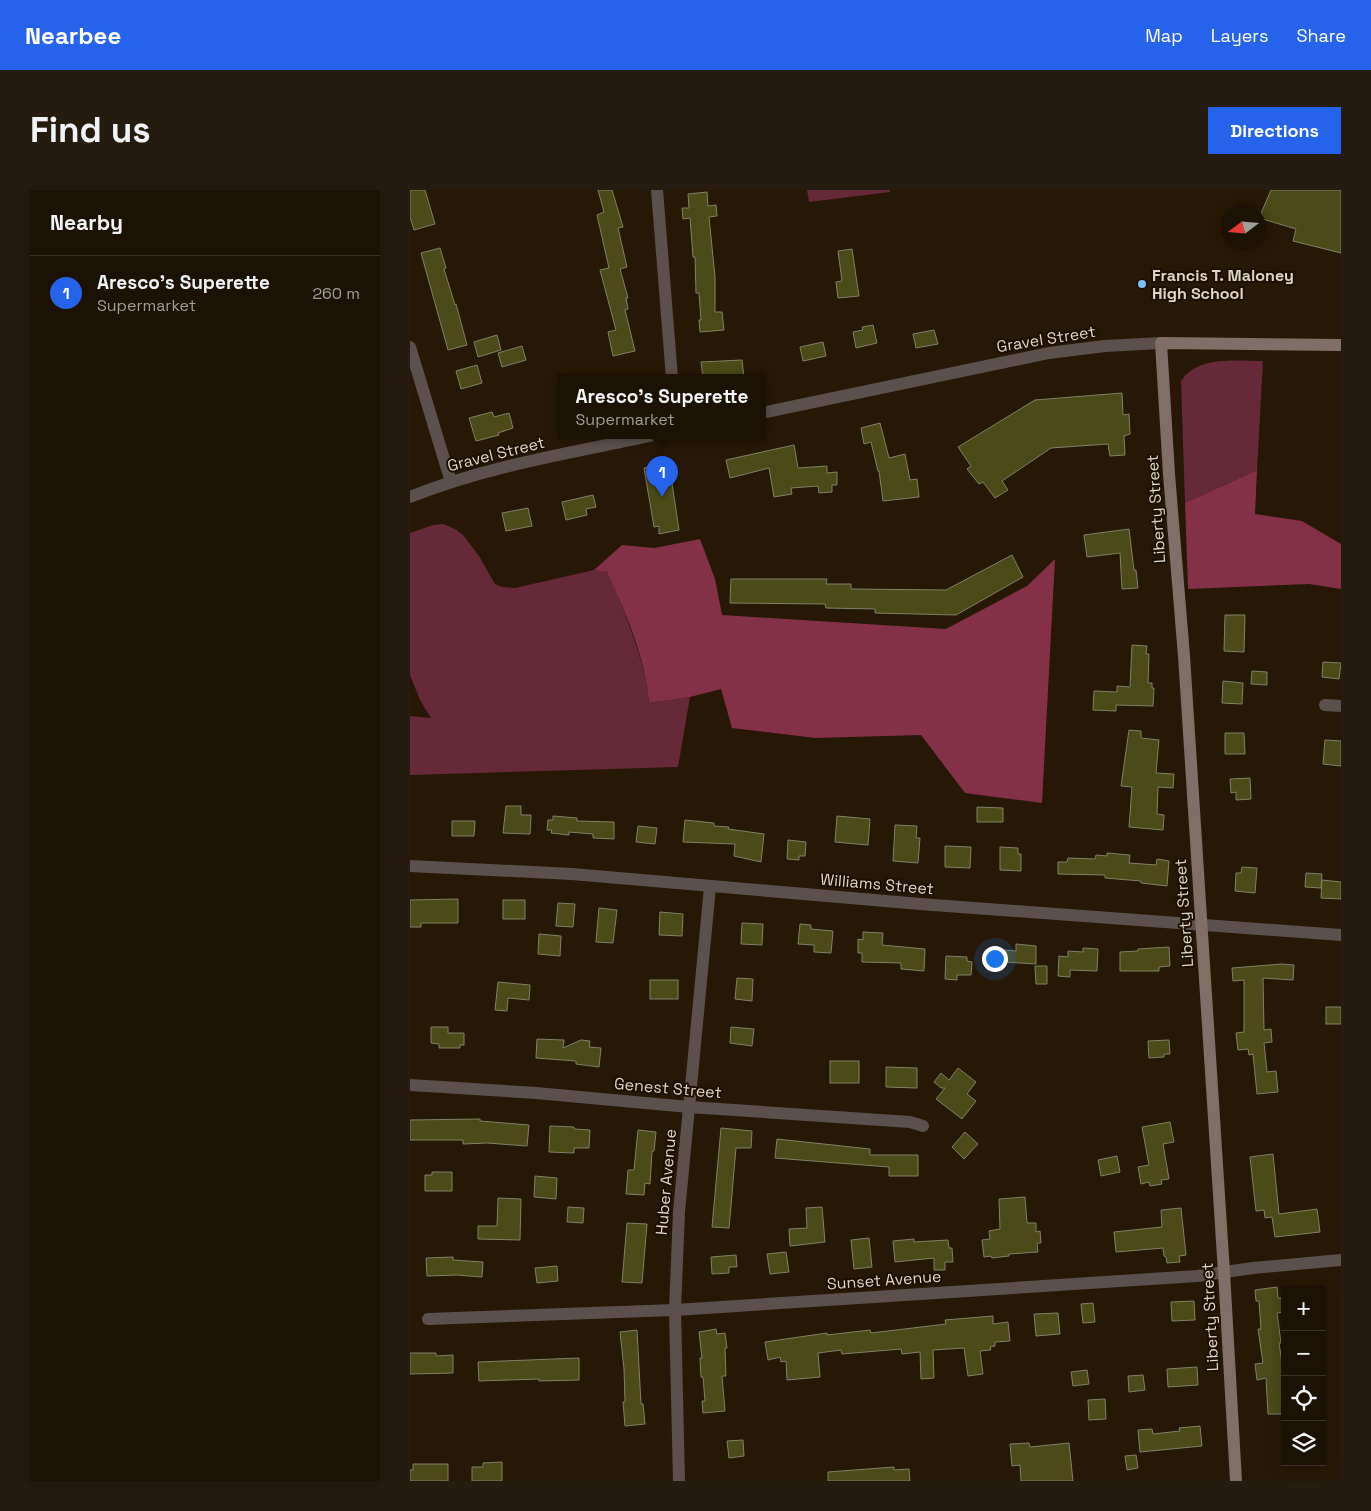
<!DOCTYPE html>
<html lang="en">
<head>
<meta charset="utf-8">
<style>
  body { margin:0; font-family:"Space Grotesk",sans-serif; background:#251b0e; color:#f1f3f6 }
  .controls { position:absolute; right:15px; bottom:15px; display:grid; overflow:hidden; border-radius:0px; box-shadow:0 2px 12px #0003 }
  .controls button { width:45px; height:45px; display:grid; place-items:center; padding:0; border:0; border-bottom:1px solid #3a3226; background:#1c1204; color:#f1f3f6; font:25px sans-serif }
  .compass { position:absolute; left:811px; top:15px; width:45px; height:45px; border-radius:50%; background:#1c1204; box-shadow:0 2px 12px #0003; rotate:254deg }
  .you { position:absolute; left:584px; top:768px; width:18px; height:18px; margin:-12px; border:4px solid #fff; border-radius:50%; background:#1a73e8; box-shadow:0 0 0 8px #1a73e833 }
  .badge { display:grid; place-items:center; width:32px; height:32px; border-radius:50%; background:#2563eb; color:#fff; font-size:16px; font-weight:700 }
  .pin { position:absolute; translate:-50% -41px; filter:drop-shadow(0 1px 2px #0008) }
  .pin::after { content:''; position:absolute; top:26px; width:18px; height:15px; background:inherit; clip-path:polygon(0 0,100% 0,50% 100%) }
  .popup { position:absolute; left:148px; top:184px; width:208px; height:65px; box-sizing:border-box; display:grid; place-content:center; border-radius:0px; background:#1c1204; filter:drop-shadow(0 1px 4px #0005); font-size:16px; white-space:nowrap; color:#a09e9a }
  .popup b { font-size:19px; color:#f1f3f6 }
  .popup::after { content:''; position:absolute; left:50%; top:100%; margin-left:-10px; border:10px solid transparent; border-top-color:#1c1204 }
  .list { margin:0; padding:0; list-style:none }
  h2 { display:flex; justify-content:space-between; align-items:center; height:65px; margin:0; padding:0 20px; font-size:21px }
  h2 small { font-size:16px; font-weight:400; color:#a09e9a }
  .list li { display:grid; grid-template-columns:32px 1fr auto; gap:15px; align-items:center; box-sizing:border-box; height:75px; padding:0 20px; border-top:1px solid #3a3226 }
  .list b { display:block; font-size:19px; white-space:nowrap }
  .list p { margin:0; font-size:16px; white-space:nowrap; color:#a09e9a }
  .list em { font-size:16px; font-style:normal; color:#a09e9a }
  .icon { flex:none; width:28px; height:28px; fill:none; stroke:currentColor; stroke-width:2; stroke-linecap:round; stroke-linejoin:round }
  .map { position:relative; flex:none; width:931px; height:1291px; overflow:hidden; border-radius:0px }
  header { display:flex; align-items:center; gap:30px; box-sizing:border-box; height:70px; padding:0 25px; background:#2563eb; color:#fff }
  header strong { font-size:24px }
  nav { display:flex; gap:28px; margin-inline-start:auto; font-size:18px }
  .intro { display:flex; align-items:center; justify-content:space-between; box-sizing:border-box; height:120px; padding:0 30px }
  h1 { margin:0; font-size:35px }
  .button { padding:12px 22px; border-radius:0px; background:#2563eb; color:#fff; font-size:18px; font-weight:700 }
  main { display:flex; gap:30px; padding:0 30px }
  aside { flex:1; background:#1c1204; border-radius:0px; box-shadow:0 2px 12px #0003 }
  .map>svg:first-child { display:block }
</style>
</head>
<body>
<header>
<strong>Nearbee</strong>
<nav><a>Map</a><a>Layers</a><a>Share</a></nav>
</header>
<div class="intro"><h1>Find us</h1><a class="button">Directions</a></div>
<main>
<aside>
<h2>Nearby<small></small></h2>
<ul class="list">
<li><span class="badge">1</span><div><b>Aresco's Superette</b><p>Supermarket</p></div><em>260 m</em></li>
</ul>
</aside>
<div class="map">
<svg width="931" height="1291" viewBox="0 0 931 1291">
  <rect width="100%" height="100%" fill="#261805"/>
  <g fill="#662937">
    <polygon points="397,0 480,0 480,2 399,12"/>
    <path d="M853,171L847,280L775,313L771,191C788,165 825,171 853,171Z"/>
    <path d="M33,334L45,339L53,345L69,366L85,394L92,397L105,398L184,380L194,381L201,385C215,428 235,468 239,513L280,507L268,577L0,585V526L21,528L10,510L0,485V343L23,335Z"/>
  </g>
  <g fill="#843046">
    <polygon points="847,280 845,324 892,331 931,354 931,399 899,394 778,399 775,313"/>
    <path d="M290,349L305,389L312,425L536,439L617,396L645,369L632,613L555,603L511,545L405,548L322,538L311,499L280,507L239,513C235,467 216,423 197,382L184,380L212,355L244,358Z"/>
  </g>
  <g fill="#4b4a18" stroke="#808167">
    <polygon points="0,0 15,0 25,34 4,40 0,27"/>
    <polygon points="188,0 202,0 213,37 208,38 217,77 210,79 218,108 216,108 218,119 215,120 225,161 203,166 198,142 206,140 190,80 199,78 187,25 194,22"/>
    <polygon points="861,0 931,0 931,63 883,51 886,39 849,28"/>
    <polygon points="297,2 298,16 306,15 307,26 299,27 305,87 305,122 312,122 314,140 290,142 289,130 291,130 289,103 286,103 285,67 283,67 280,28 273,29 272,18 279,18 278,4"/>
    <polygon points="30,58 36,78 34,79 45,115 46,114 57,155 38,160 11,63"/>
    <polygon points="442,59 449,106 428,108 426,92 432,91 428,61"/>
    <polygon points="463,135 467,153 446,158 443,142 453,140 452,137"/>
    <polygon points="524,140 528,154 506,158 503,144"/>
    <polygon points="87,145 91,160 68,167 64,152"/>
    <polygon points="413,152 416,166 393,171 390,157"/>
    <polygon points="112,156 116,170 92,177 88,163"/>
    <polygon points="332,170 334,188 293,188 291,172"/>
    <polygon points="67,175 72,193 51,199 46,181"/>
    <polygon points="712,203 713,225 719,224 720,244 714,246 715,265 700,266 698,254 641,258 592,291 598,300 585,308 573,292 569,294 557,279 561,276 548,257 625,210"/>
    <polygon points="82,222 84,227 99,223 103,238 88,243 89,245 66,251 59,228"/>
    <polygon points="470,233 479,268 495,264 500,290 507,289 509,307 473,311 469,281 468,281 461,252 454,254 451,238"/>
    <polygon points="384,255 388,278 417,276 417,283 427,282 427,295 422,295 422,302 409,303 408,296 381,298 382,304 364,307 359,278 320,288 316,270"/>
    <polygon points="259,273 269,340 249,344 249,336 244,337 234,278"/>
    <polygon points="183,305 186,317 176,319 177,325 156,330 152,312"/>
    <polygon points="118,318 122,336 96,341 92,323"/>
    <polygon points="719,339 724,380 726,380 728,398 712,399 710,363 677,367 674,345"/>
    <polygon points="602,365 613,387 546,425 465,423 465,419 416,418 415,414 320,413 321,389 417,389 416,394 441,394 441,399 536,400"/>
    <polygon points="815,425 835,425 834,462 814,461"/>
    <polygon points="722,455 737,456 736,464 739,464 738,493 742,493 742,498 744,498 743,516 706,515 706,521 683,520 684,501 707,502 707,496 720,497"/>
    <polygon points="913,472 931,473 929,489 912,487"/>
    <polygon points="842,481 857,482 857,495 841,494"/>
    <polygon points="813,491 833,493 832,514 812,513"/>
    <polygon points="719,540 731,541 731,548 749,550 746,583 764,584 763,598 748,597 747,624 754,625 753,640 719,637 722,597 711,596"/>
    <polygon points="815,543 834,543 835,564 815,564"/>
    <polygon points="915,550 931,551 931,576 913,574"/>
    <polygon points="840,588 841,609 826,610 826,602 821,603 820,589"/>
    <polygon points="96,616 111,616 111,625 121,625 120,644 93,643"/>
    <polygon points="567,617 593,618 593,632 567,632"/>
    <polygon points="143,626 167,628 167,631 204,632 204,649 183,648 183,644 159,642 159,645 141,643 142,640 137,640 138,630 143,630"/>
    <polygon points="427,626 460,629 458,655 425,652"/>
    <polygon points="275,630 304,633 304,636 319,637 318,639 354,644 351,672 324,666 325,654 273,652"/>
    <polygon points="42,631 65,631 64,646 42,646"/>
    <polygon points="485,635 507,636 506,648 510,648 508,673 483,671"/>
    <polygon points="228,636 247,638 245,654 226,652"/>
    <polygon points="378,650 396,652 395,666 389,666 389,670 377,669"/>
    <polygon points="535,656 561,657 560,678 535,677"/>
    <polygon points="590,657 608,658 608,664 611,664 611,681 590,680"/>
    <polygon points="697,663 720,665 719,673 746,675 747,669 759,671 757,696 731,693 731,691 695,688 695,685 648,684 648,672 657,672 658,668 685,669 686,665 697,666"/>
    <polygon points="832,677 847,678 845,703 825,701 826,683 831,683"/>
    <polygon points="896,683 912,684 911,698 895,697"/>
    <polygon points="912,690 931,692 931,709 911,708"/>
    <polygon points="48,709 48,733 11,733 11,737 0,737 0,710"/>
    <rect x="93" y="710" width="22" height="19"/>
    <polygon points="148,713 165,714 163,737 146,736"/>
    <polygon points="189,718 207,720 203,753 186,752"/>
    <polygon points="250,722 273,724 272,746 249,745"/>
    <polygon points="332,733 353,734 352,755 331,754"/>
    <polygon points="390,734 401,735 401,739 423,741 421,763 404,762 404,755 388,754"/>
    <polygon points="453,742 473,743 472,755 515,759 514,781 491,779 491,773 452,772 452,763 448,763 448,749 453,750"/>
    <polygon points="129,744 151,746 150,766 128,764"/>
    <polygon points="606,754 626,756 626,774 594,772 594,760 606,761"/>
    <polygon points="759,757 760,776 749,777 749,781 710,781 710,762 728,761 728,759"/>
    <polygon points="673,758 688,759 687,781 660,780 660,787 648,786 649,766 658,767 658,761 673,762"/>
    <polygon points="536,766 557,767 557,771 562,772 561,785 547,785 547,790 535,789"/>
    <polygon points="872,774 884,775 883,790 853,788 854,840 861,839 862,852 854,853 857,882 866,881 868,902 847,904 843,864 839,865 838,859 828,860 826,843 834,842 834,790 823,791 822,778"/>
    <polygon points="625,776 637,776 637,794 626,794"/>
    <polygon points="327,788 343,789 342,811 325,809"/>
    <rect x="240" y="790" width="28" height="19"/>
    <polygon points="88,792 120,795 119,810 98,808 97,821 85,820"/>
    <rect x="916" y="817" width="15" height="17"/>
    <polygon points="21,837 38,837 38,843 54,843 54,855 50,855 50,858 29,858 29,854 21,853"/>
    <polygon points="321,837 344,839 342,856 320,853"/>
    <polygon points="127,849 154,850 153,858 171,850 180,851 179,857 191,858 189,877 166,874 166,871 126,868"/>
    <polygon points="759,850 760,864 754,864 754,867 739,868 738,851"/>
    <rect x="420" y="871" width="29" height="22"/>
    <polygon points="476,877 507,878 507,898 476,897"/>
    <polygon points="548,878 566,892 557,904 566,911 552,929 526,909 535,898 531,898 524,892 531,883 539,890"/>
    <polygon points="70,929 70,931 119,935 117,956 77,953 53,954 53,950 0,950 0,930"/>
    <polygon points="760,932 764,952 753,954 759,989 751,990 752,994 740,996 739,992 731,994 728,977 739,975 732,937"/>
    <polygon points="140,936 164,937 164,939 180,940 179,958 164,958 164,963 139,962"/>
    <polygon points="311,938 342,941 341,958 326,958 319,1038 302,1037"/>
    <polygon points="228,940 246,942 244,961 242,961 240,994 235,993 234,1005 216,1004 218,980 224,980"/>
    <polygon points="555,942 568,954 554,969 542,957"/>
    <polygon points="367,949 460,959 460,965 508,965 508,986 479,986 479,977 365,968"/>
    <polygon points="863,964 869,1024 907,1019 910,1042 865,1047 862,1027 855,1028 854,1020 846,1021 840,967"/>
    <polygon points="707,966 710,982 691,986 688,970"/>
    <polygon points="22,982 42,982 42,1001 15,1001 15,985 22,985"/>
    <polygon points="125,986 147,988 146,1009 124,1007"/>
    <polygon points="615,1007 617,1033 626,1033 626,1042 630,1041 631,1053 627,1053 628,1062 599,1064 599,1066 582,1068 581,1066 574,1067 572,1050 580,1049 579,1041 590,1039 589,1009"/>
    <polygon points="88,1008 111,1009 110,1050 68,1049 68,1036 87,1036"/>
    <polygon points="158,1017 174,1018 173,1033 157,1032"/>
    <polygon points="412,1017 415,1052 380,1056 379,1039 397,1038 396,1018"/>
    <polygon points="771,1018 776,1065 769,1066 770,1072 757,1073 756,1067 754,1066 753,1058 706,1062 704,1042 752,1037 751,1020"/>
    <polygon points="217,1033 237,1034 232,1093 212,1092"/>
    <polygon points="459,1048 462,1077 444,1079 441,1050"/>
    <polygon points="504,1049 504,1052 538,1050 539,1058 542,1058 543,1072 535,1072 535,1080 524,1080 524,1068 485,1072 483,1051"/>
    <polygon points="376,1062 379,1082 360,1084 357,1064"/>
    <polygon points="326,1065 327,1077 319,1077 319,1083 302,1084 301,1067"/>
    <polygon points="43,1067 43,1070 73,1072 72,1087 47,1085 17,1086 16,1068"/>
    <polygon points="147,1076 148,1091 127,1093 125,1078"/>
    <polygon points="867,1097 868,1108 875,1108 875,1122 867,1123 871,1153 869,1153 874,1186 872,1186 875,1224 858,1224 856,1188 847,1190 845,1174 853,1173 848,1139 851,1139 849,1111 846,1111 845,1100"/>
    <polygon points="784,1111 785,1130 762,1131 761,1112"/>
    <polygon points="683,1113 685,1132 673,1133 671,1114"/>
    <polygon points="648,1123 650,1144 626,1146 624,1124"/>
    <polygon points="583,1126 583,1134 598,1132 600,1151 585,1152 585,1156 580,1157 581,1160 570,1161 573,1184 558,1186 554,1158 523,1160 524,1188 511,1189 510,1162 492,1164 491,1159 432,1164 431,1160 408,1163 410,1187 377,1190 376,1171 371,1172 370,1167 358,1170 355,1152 417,1143 417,1145 460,1140 461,1143 536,1134 535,1130"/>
    <polygon points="306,1139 307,1144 315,1143 317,1158 315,1158 316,1186 312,1186 315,1221 293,1223 292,1211 295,1211 293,1187 291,1187 290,1168 292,1168 289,1142"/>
    <polygon points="227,1140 231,1214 233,1214 235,1234 215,1236 213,1212 215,1212 214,1179 210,1142"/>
    <polygon points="0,1163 26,1163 26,1166 43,1165 43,1183 0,1184"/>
    <polygon points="169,1168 169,1190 129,1191 129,1189 69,1191 68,1172"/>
    <polygon points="787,1177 788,1195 758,1197 757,1179"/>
    <polygon points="677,1180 679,1194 663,1196 661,1182"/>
    <polygon points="733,1185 735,1200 719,1202 718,1186"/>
    <polygon points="695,1209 696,1229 679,1230 678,1210"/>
    <polygon points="790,1236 792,1256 730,1262 728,1240 742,1239 743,1244 770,1241 769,1238"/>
    <polygon points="333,1250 334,1266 319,1268 317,1251"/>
    <polygon points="619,1253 620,1257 659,1253 663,1291 611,1291 610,1275 602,1276 600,1254"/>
    <polygon points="726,1265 728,1278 717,1280 715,1266"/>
    <polygon points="92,1272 92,1291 62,1291 62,1277 73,1277 73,1273"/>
    <polygon points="3,1274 38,1274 38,1291 0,1291 0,1280 3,1280"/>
    <polygon points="484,1277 484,1280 499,1279 500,1291 418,1291 418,1282"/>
  </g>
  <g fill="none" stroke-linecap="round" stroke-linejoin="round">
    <g stroke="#5c504c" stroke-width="12">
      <polyline points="247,0 262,188"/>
      <polyline points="0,157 41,292"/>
      <polyline points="915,515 931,516"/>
      <polyline points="0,676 162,684 510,714 931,745"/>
      <polyline points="0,895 126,903 279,917 500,932 513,936"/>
      <polyline points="18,1129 265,1120 787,1086 843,1078 931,1070"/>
      <polyline points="269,1291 265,1120 269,1022 300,697"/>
    </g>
    <g stroke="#5c504c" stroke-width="12">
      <polyline points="352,223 639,163 695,156 751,153"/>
      <path d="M0,307C77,276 160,263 240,246"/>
    </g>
    <polyline stroke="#816e67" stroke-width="12" points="826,1291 814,1082 774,466 759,284 751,153 931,155"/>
  </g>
  <circle fill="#78bff8" stroke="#1c0f00" stroke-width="2" cx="732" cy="94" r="5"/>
  <g text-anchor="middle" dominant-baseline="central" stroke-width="4" stroke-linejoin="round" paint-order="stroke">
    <g font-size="16" font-weight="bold" fill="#ded5c9" stroke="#1c0f00" text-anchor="start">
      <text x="742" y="85">Francis T. Maloney<tspan x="742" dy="18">High School</tspan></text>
    </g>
    <g font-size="16" fill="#ded5c9" stroke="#1c0f00">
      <text transform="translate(636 149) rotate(-9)">Gravel Street</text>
      <text transform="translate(86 264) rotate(-14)">Gravel Street</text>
      <text transform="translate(746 319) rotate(-94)">Liberty Street</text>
      <text transform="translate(467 694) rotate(5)">Williams Street</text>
      <text transform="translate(774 723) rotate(-94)">Liberty Street</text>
      <text transform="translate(258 898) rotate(5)">Genest Street</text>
      <text transform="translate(256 992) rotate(-85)">Huber Avenue</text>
      <text transform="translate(474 1090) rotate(-4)">Sunset Avenue</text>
      <text transform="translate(800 1127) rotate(-93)">Liberty Street</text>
    </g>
  </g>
</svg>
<div class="controls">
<button>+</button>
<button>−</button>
<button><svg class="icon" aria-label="locate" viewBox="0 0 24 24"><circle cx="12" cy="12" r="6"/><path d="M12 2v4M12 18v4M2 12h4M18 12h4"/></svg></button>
<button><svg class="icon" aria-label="layers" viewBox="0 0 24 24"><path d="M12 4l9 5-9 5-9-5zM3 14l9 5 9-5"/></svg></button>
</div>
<svg class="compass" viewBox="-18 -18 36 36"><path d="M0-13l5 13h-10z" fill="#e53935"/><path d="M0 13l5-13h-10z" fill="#a09e9a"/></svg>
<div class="you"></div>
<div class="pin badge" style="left:252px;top:307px">1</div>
<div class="popup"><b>Aresco's Superette</b>Supermarket</div>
</div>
</main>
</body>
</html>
